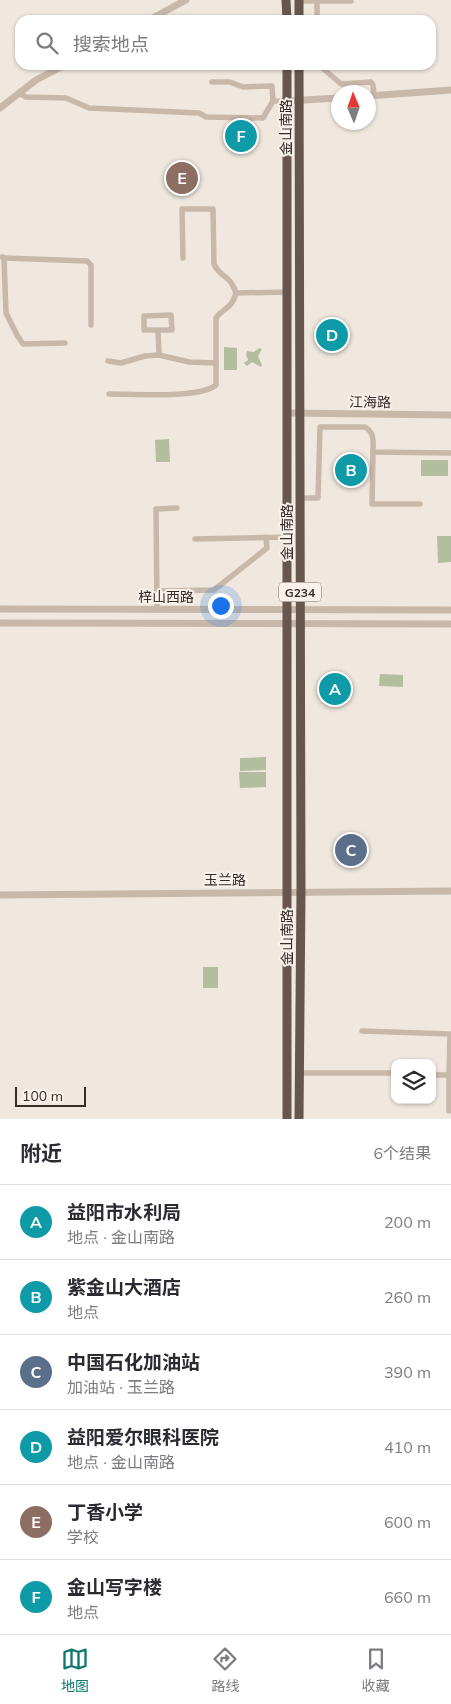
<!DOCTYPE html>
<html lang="zh">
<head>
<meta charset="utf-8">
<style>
  body { margin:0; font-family:Mulish,"Noto Sans SC",sans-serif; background:#f2f2f3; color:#2b2b33 }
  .controls { position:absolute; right:15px; bottom:15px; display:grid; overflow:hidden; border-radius:10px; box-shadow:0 1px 4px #0004 }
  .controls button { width:45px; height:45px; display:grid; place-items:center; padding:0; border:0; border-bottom:1px solid #e1e1e2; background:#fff; color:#2b2b33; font:25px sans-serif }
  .compass { position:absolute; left:331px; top:85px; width:45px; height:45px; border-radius:50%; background:#fff; box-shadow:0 1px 4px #0004; rotate:358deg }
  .scale { position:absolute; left:15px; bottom:12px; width:71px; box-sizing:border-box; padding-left:5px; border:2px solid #362d29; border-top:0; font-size:14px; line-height:18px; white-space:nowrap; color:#362d29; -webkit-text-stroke:4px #f8f2ea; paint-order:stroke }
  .you { position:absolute; left:220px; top:605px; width:18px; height:18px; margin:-12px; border:4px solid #fff; border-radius:50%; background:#1a73e8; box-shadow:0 0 0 8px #1a73e833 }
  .badge { display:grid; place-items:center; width:32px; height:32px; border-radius:50%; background:#0f766e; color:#fff; font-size:16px; font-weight:700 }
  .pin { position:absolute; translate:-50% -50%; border:2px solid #fff; box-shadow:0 1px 5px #0006 }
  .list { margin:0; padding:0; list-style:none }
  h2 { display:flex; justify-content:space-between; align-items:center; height:65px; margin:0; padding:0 20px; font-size:21px }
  h2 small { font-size:16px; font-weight:400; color:#7c7c81 }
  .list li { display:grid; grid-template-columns:32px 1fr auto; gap:15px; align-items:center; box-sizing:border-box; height:75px; padding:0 20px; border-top:1px solid #e1e1e2 }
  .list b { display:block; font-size:19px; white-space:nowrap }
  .list p { margin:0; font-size:16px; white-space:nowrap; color:#7c7c81 }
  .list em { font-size:16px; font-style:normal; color:#7c7c81 }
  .icon { flex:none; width:28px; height:28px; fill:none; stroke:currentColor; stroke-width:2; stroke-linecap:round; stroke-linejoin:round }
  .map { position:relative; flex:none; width:451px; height:1119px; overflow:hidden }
  .search { position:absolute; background:#fff; box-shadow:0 1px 4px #0004; left:15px; right:15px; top:15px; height:55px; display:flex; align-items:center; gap:12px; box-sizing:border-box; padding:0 18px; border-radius:15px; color:#7c7c81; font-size:19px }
  .sheet { height:515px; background:#fff }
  nav { display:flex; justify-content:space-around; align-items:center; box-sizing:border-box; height:70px; border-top:1px solid #e1e1e2; background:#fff; font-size:14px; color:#7c7c81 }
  nav a { display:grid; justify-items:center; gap:2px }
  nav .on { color:#0f766e }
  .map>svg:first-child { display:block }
</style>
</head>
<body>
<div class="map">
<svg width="451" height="1119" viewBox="0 0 451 1119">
  <rect width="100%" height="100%" fill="#f0e8de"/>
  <g fill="#b3be9f">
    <polygon points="224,347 237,348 237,370 224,370"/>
    <polygon points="259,348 262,349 258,356 262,365 261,367 252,362 247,366 244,363 248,360 246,355 247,351 254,352"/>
    <polygon points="169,439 170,462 156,462 155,440"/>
    <rect x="421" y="460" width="27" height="16"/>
    <polygon points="437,536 451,536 451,562 438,563"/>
    <polygon points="380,674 403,675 403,687 379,686"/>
    <polygon points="266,757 266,770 240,771 240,758"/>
    <polygon points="239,772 266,772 266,787 240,788"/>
    <rect x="203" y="967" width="15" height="21"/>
  </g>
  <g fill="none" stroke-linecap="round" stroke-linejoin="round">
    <g stroke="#c7b8aa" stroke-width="5.5">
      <polyline points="317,0 317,20"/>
      <polyline points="299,1 351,1"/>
      <polyline points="319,65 341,84 371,82 373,85 374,95"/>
      <polyline points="212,82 230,82 243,87 272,86 273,101"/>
      <polyline points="19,93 26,97 66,98 89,108 199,113 206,117 263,118 273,101 288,101"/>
      <polyline points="2,257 4,258 6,313 17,335 23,344 65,343"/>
      <polyline points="4,258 87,261 91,265 91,325"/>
      <path d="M183,258L182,209H213L214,264C221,279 230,274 236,293L288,292"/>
      <polyline points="158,330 144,330 144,316 171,315 172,330 158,330 159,355"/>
      <polyline points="108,361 121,363 145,356 159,355 189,362 216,363"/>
      <path d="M109,394C134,394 198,399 216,385V318C223,307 231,311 236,293"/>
      <polyline points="373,452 372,504 420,504"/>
      <path d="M300,498H318L320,427H365C375,433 373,441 373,452L451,453"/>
      <polyline points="195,539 288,537"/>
      <polyline points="157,591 214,590 267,548 266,537"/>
      <polyline points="157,609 156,509 177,508"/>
      <polyline points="362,1031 450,1034 449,1075"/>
      <polyline points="300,1073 395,1073"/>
      <polyline points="432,1075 449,1075 449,1111"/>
    </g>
    <g stroke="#c7b8aa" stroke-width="7">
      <polyline points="149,20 186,0"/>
      <polyline points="368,96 451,90"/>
      <polyline points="288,101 338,98"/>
      <polyline points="0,108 36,80 65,65"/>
      <polyline points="288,413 451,415"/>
      <polyline points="0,609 451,610"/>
      <polyline points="0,623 451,624"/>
      <polyline points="0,895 451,891"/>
    </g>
    <g stroke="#66564e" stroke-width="9">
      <polyline points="286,0 287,20"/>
      <polyline points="299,0 299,20"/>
      <polyline points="287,65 287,1119"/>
      <polyline points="299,1119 301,892 299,65"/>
    </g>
  </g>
  <g text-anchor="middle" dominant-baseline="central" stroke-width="4" stroke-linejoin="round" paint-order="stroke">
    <rect fill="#f8f2ea" stroke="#706863" stroke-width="1" x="279" y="582.5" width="42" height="19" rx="4"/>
    <g font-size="12" font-weight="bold" fill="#362d29">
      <text x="300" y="592">G234</text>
    </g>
    <g font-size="14" fill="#362d29" stroke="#f8f2ea">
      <text transform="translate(286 127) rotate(-90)">金山南路</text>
      <text transform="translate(370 402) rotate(1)">江海路</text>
      <text transform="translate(287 532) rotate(-90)">金山南路</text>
      <text x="166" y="597">梓山西路</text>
      <text x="225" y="880">玉兰路</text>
      <text transform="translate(287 937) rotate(-90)">金山南路</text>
    </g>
  </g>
</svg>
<div class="controls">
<button><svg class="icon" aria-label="layers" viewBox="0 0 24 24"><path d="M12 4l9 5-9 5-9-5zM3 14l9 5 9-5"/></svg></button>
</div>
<svg class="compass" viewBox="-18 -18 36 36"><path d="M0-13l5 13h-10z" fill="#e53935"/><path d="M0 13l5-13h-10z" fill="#7c7c81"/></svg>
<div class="scale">100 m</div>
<div class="you"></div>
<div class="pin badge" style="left:335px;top:689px;background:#0f9aa8">A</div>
<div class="pin badge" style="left:351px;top:470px;background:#0f9aa8">B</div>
<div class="pin badge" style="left:351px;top:850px;background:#5c6f8a">C</div>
<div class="pin badge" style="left:332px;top:335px;background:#0f9aa8">D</div>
<div class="pin badge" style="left:182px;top:178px;background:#8d6e63">E</div>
<div class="pin badge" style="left:241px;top:136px;background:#0f9aa8">F</div>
<div class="search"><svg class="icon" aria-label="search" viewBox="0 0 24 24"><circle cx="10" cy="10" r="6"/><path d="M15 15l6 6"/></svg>搜索地点</div>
</div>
<section class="sheet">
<h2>附近<small>6个结果</small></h2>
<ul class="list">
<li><span class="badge" style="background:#0f9aa8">A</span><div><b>益阳市水利局</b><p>地点 · 金山南路</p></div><em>200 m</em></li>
<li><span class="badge" style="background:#0f9aa8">B</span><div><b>紫金山大酒店</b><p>地点</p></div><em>260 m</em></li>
<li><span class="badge" style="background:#5c6f8a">C</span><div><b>中国石化加油站</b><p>加油站 · 玉兰路</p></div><em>390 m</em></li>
<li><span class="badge" style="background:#0f9aa8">D</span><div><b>益阳爱尔眼科医院</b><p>地点 · 金山南路</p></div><em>410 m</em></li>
<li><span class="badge" style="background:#8d6e63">E</span><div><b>丁香小学</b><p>学校</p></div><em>600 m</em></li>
<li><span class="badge" style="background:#0f9aa8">F</span><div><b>金山写字楼</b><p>地点</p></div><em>660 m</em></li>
</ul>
</section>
<nav>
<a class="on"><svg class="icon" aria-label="map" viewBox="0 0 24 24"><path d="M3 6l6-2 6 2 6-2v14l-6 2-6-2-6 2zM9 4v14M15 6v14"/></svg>地图</a>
<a><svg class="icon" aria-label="directions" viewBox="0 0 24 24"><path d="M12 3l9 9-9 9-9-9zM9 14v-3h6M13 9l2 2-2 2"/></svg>路线</a>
<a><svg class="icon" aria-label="saved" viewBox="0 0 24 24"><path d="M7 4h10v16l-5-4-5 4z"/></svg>收藏</a>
</nav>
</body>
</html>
